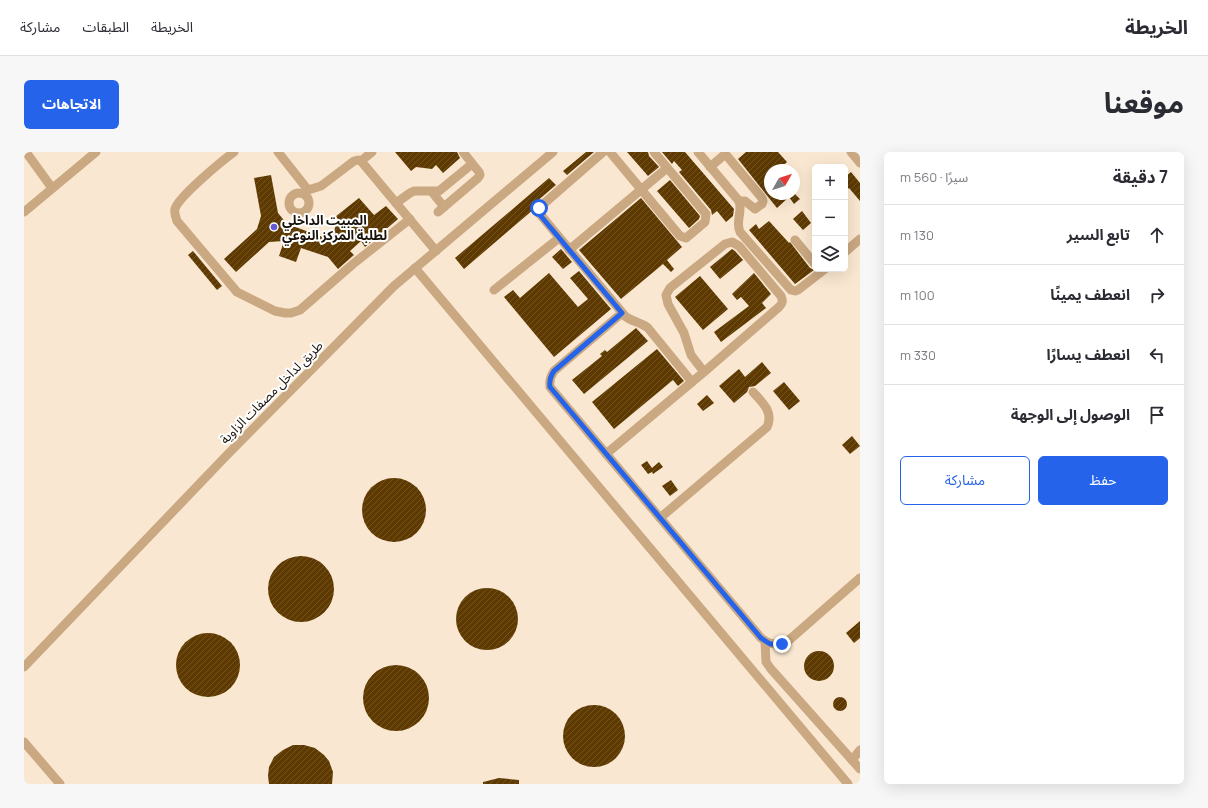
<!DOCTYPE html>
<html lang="ar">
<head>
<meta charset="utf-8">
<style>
  body { margin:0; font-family:Manrope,"Noto Sans Arabic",sans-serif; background:#f7f7f7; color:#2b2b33; direction:rtl }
  .controls { position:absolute; right:12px; top:12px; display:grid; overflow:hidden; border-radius:6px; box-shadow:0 4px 16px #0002 }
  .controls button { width:36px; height:36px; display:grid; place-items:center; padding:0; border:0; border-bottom:1px solid #e1e1e2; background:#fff; color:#2b2b33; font:20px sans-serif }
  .compass { position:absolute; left:740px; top:12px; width:36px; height:36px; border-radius:50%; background:#fff; box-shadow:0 4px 16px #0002; rotate:51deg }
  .stop { position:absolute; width:12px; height:12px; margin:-9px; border:3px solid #2563eb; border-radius:50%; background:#fff }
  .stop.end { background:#2563eb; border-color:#fff; box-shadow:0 1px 4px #0008 }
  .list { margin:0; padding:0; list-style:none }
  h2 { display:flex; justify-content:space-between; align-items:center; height:52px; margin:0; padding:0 16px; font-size:17px }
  h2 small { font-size:13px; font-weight:400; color:#7c7c81 }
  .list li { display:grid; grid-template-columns:26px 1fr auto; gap:12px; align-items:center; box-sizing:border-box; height:60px; padding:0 16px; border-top:1px solid #e1e1e2 }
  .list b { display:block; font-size:15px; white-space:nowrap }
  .list em { font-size:13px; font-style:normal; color:#7c7c81 }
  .actions { display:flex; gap:8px; padding:12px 16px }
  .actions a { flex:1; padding:9px 0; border:1px solid #2563eb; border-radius:6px; text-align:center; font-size:14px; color:#2563eb }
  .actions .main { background:#2563eb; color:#fff }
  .icon { flex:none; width:22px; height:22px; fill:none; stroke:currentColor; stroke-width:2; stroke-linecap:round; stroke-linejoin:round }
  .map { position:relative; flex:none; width:836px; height:632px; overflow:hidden; direction:ltr; border-radius:6px }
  header { display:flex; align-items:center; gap:24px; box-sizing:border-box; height:56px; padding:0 20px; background:#fff; border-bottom:1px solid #e1e1e2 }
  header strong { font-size:19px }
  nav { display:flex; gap:22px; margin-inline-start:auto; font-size:14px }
  .intro { display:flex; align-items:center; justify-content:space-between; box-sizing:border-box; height:96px; padding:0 24px }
  h1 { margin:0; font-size:28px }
  .button { padding:10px 18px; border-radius:6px; background:#2563eb; color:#fff; font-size:14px; font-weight:700 }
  main { display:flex; gap:24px; padding:0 24px }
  aside { flex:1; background:#fff; border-radius:6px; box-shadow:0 4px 16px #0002 }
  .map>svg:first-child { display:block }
</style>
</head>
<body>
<header>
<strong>الخريطة</strong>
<nav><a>الخريطة</a><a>الطبقات</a><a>مشاركة</a></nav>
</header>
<div class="intro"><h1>موقعنا</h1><a class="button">الاتجاهات</a></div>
<main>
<aside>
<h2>7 دقيقة<small>سيرًا · 560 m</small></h2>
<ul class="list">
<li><svg class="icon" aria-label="ahead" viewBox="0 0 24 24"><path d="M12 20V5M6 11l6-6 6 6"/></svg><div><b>تابع السير</b></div><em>130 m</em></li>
<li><svg class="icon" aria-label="right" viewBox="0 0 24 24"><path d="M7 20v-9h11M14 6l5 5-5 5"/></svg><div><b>انعطف يمينًا</b></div><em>100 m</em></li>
<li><svg class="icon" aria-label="left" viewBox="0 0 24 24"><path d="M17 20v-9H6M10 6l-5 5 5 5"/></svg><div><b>انعطف يسارًا</b></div><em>330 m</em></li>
<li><svg class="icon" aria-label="arrive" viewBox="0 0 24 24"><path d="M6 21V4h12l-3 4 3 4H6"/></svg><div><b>الوصول إلى الوجهة</b></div></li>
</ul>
<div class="actions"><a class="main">حفظ</a><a>مشاركة</a></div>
</aside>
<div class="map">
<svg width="836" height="632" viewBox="0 0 836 632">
  <defs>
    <pattern id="building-hatch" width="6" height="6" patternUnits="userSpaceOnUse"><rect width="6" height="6" fill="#5e3a00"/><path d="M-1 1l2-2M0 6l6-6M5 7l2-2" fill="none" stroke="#705324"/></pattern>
  </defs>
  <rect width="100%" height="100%" fill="#fae7d1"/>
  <g fill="url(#building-hatch)">
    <polygon points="371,0 433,0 436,6 419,21 412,13 408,17 392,15 387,19"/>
    <polygon points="562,0 570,0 543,23 539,19"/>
    <polygon points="603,0 624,0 625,4 635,15 624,24"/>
    <polygon points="638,0 661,0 710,57 709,64 702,70 693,59 688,63 687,58 655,20 658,18 650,9 648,12"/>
    <polygon points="722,0 754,0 763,10 754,18 746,18 746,42 771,42 776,47 770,52 765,45 753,56 714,7"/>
    <polygon points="827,20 836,31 836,49 825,36 821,39 821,25"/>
    <polygon points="247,23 254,61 263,72 307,88 314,67 311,65 335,46 350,63 362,54 374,67 341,95 337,89 326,99 330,103 314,117 304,105 277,96 272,110 255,104 260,89 245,90 212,120 200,107 233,77 237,64 230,26"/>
    <polygon points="525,26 532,33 512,50 510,57 440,117 431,106"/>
    <polygon points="646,28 676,64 675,67 665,76 633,39"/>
    <polygon points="617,46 658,95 643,108 650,117 647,120 639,112 597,147 555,98"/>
    <polygon points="778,59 787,71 779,78 769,67"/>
    <polygon points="745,69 765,91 766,90 786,116 790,118 771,132 725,78 732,72 735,77"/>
    <polygon points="537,97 548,110 539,117 528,105"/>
    <polygon points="708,97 711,99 719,108 696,127 686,115"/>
    <polygon points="169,99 198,134 193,138 164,103"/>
    <polygon points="555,119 587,157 530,205 480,145 489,138 496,146 525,121 554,155 564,147 546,126"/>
    <polygon points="730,121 747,142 738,151 742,156 697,190 690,180 725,154 717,145 713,148 708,142"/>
    <polygon points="676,124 704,157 679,178 651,145"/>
    <polygon points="612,176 624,189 560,242 548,228 578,204 576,202 581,198 583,200"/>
    <polygon points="633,197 660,229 654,234 649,228 590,277 568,250"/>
    <polygon points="738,210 747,221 731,234 725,235 723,240 710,251 695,234 715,217 721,225"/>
    <polygon points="760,230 776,249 765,258 749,239"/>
    <polygon points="683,243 690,251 679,259 673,252"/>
    <polygon points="828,284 836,294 826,302 818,293"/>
    <polygon points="623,309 628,316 635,310 639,315 629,322 628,320 624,322 617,313"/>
    <circle cx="370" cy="358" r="32"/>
    <polygon points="647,328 654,338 646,344 638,334"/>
    <circle cx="277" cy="437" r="33"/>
    <circle cx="463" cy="467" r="31"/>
    <polygon points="836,469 836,486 830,491 822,481"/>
    <circle cx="184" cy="513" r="32"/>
    <circle cx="795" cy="514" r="15"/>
    <circle cx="372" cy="546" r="33"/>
    <circle cx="816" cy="552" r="7"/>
    <circle cx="570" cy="584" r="31"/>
    <polygon points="269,593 280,593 291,596 300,603 305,609 309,620 308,632 245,632 244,624 245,615 250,605 259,598"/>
    <polygon points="475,626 495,628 495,632 459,632 459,630"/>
  </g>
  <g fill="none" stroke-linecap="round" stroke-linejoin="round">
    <g stroke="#c9a882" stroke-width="9">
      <polyline points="2,0 28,36"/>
      <path d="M210,0C198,9 154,45 151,57C150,61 152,66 153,69L213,140L251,159L261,161H267L276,158L329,112L386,67"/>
      <polyline points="254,0 284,38 297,34 330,9 334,8 337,9"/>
      <polyline points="348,0 337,9 412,99"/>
      <path d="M579,0L516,55L515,61L601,164C608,170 617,170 624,176L668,230"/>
      <polyline points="586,0 656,84 662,86 681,70 682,62 630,0"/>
      <path d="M674,0L715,49C719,60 711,69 716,80L767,138L771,139L774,138L801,117"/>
      <polyline points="827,0 836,11"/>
      <polyline points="686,15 699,4 703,4 738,46 739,49 738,52 731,57 721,49 715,49"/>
      <polyline points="408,40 420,55"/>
      <circle cx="275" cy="51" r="10"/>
      <polyline points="372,51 386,41 390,39 415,39 448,12"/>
      <polyline points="0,60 72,0"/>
      <polyline points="414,60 454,26 456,23 455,20 439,0"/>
      <polyline points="771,88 791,112"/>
      <polyline points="545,98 643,16"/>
      <polyline points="821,100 836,87"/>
      <polyline points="391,116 824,632"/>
      <polyline points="470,138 535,86"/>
      <path d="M598,161L530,219C526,225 525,229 526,235L737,486C746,493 754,494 764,489L836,426"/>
      <path d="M582,302L668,230L680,220L755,155C759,151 759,149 757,144L715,94L708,90L701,92L646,136L642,143L644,152L660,181L667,203L680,220"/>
      <path d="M636,366L743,275C750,260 738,250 729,240"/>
      <polyline points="741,489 742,510 747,517 836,617"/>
      <polyline points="0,515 203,303 370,134 529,0"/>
      <polyline points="0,590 36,632"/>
      <polyline points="828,608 836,598"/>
    </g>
  </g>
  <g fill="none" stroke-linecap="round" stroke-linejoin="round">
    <path stroke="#2563eb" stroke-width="5" d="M515,56L516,63L598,161L530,219C526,225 525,229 526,235L737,486L746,492H758"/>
  </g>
  <circle fill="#635ad3" stroke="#fff" stroke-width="1.5" cx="250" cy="75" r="4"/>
  <g text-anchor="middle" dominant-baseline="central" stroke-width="4" stroke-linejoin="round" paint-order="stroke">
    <g font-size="13" font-weight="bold" fill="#19120b" stroke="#fff" text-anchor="start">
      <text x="258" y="68">المبيت الداخلي<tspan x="258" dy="15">لطلبة المركز النوعي</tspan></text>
    </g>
    <g font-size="13" fill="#19120b" stroke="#fff">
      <text transform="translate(247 240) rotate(-45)">طريق لداخل مصفات الزاوية</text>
    </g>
  </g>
</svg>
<div class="controls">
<button>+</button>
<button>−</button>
<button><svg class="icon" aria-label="layers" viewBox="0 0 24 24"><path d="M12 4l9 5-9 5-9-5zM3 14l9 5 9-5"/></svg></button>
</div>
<svg class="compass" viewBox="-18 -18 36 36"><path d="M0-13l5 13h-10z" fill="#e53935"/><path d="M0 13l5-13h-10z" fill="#7c7c81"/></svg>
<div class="stop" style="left:515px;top:56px"></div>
<div class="stop end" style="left:758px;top:492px"></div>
</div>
</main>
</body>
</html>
